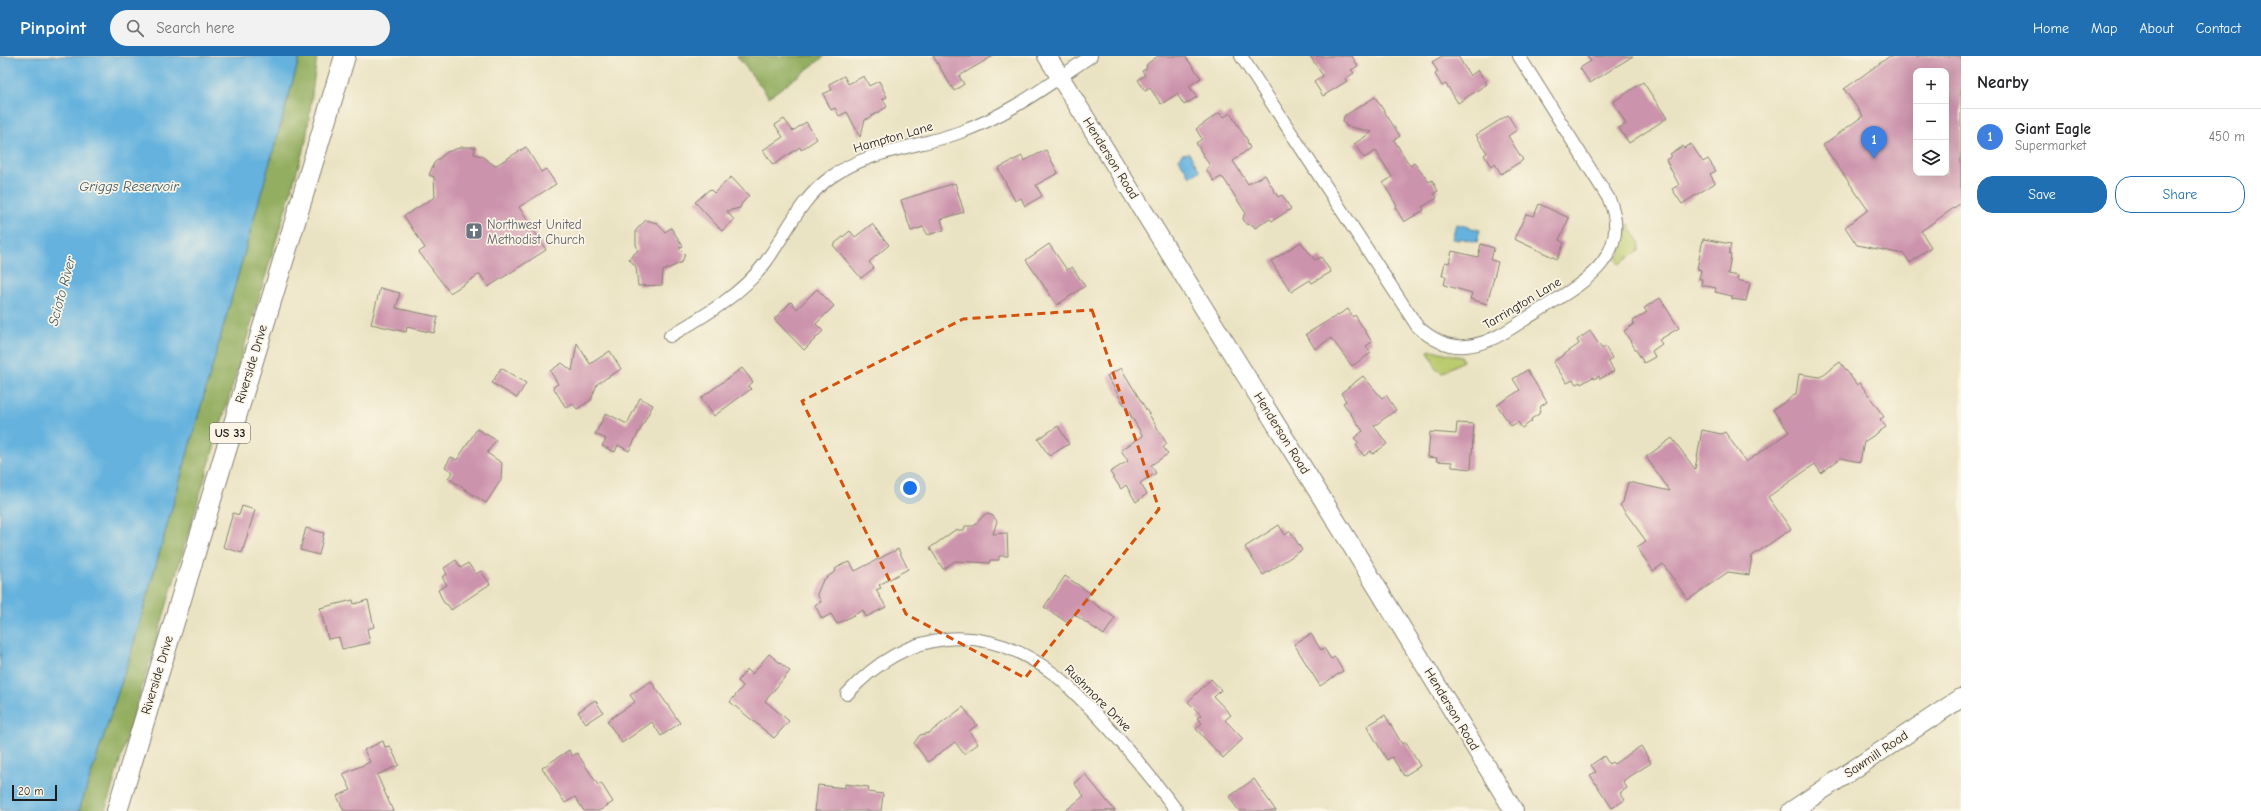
<!DOCTYPE html>
<html lang="en">
<head>
<meta charset="utf-8">
<style>
  body { margin:0; font-family:"Comic Neue",sans-serif; background:#f2f2f2; color:#202124 }
  .controls { position:absolute; right:12px; top:12px; display:grid; overflow:hidden; border-radius:8px; box-shadow:0 4px 16px #0002 }
  .controls button { width:36px; height:36px; display:grid; place-items:center; padding:0; border:0; border-bottom:1px solid #e0e0e0; background:#fff; color:#202124; font:20px sans-serif }
  .scale { position:absolute; left:12px; bottom:10px; width:45px; box-sizing:border-box; padding-left:4px; border:2px solid #1c1c1c; border-top:0; font-size:11px; line-height:14px; white-space:nowrap; color:#1c1c1c; -webkit-text-stroke:3px #fcf5e5; paint-order:stroke }
  .you { position:absolute; left:910px; top:432px; width:14px; height:14px; margin:-10px; border:3px solid #fff; border-radius:50%; background:#1a73e8; box-shadow:0 0 0 6px #1a73e833 }
  .badge { display:grid; place-items:center; width:26px; height:26px; border-radius:50%; background:#1f6fb2; color:#fff; font-size:13px; font-weight:700 }
  .pin { position:absolute; translate:-50% -33px; filter:drop-shadow(0 1px 2px #0008) }
  .pin::after { content:''; position:absolute; top:21px; width:14px; height:12px; background:inherit; clip-path:polygon(0 0,100% 0,50% 100%) }
  .list { margin:0; padding:0; list-style:none }
  h2 { display:flex; justify-content:space-between; align-items:center; height:52px; margin:0; padding:0 16px; font-size:17px }
  h2 small { font-size:13px; font-weight:400; color:#757577 }
  .list li { display:grid; grid-template-columns:26px 1fr auto; gap:12px; align-items:center; box-sizing:border-box; height:56px; padding:0 16px; border-top:1px solid #e0e0e0 }
  .list b { display:block; font-size:15px; white-space:nowrap }
  .list p { margin:0; font-size:13px; white-space:nowrap; color:#757577 }
  .list em { font-size:13px; font-style:normal; color:#757577 }
  .actions { display:flex; gap:8px; padding:12px 16px }
  .actions a { flex:1; padding:9px 0; border:1px solid #1f6fb2; border-radius:16px; text-align:center; font-size:14px; color:#1f6fb2 }
  .actions .main { background:#1f6fb2; color:#fff }
  .icon { flex:none; width:22px; height:22px; fill:none; stroke:currentColor; stroke-width:2; stroke-linecap:round; stroke-linejoin:round }
  .map { position:relative; flex:none; width:1961px; height:755px; overflow:hidden }
  header { display:flex; align-items:center; gap:24px; box-sizing:border-box; height:56px; padding:0 20px; background:#1f6fb2; color:#fff }
  header strong { font-size:19px }
  nav { display:flex; gap:22px; margin-inline-start:auto; font-size:14px }
  .search { width:280px; height:36px; background:#f2f2f2; display:flex; align-items:center; gap:10px; box-sizing:border-box; padding:0 14px; border-radius:22px; color:#757577; font-size:15px }
  main { display:flex }
  aside { flex:1; background:#fff }
  .map>svg:first-child { display:block }
</style>
</head>
<body>
<header>
<strong>Pinpoint</strong>
<div class="search"><svg class="icon" aria-label="search" viewBox="0 0 24 24"><circle cx="10" cy="10" r="6"/><path d="M15 15l6 6"/></svg>Search here</div>
<nav><a>Home</a><a>Map</a><a>About</a><a>Contact</a></nav>
</header>
<main>
<div class="map">
<svg width="1961" height="755" viewBox="0 0 1961 755">
  <rect width="100%" height="100%" fill="#fcf5e5"/>
  <filter id="ink" filterUnits="userSpaceOnUse"><feTurbulence type="fractalNoise" baseFrequency=".025" numOctaves="2"/><feDisplacementMap in="SourceGraphic" scale="8" xChannelSelector="R" yChannelSelector="G"/><feConvolveMatrix kernelMatrix="1 2 1 2 8 2 1 2 1" color-interpolation-filters="sRGB"/></filter>
  <filter id="wash" filterUnits="userSpaceOnUse"><feTurbulence type="fractalNoise" baseFrequency=".012" numOctaves="4" result="noise"/><feDisplacementMap in="SourceGraphic" scale="16" xChannelSelector="R" yChannelSelector="G"/><feGaussianBlur stdDeviation="0.9" result="paint"/><feColorMatrix in="noise" values="0 0 0 0 0 0 0 0 0 0 0 0 0 0 0 0 0 1.4 0 .05"/><feComposite in="paint" operator="in"/></filter>
  <g filter="url(#wash)">
    <rect width="100%" height="100%" fill="#eae3c3"/>
    <g fill="#baca6d" stroke="#6b7344">
      <polygon points="1629,168 1640,187 1639,195 1619,208 1616,204 1622,193 1625,170"/>
      <polygon points="1432,294 1462,301 1463,305 1442,317 1437,314 1428,295"/>
    </g>
    <g fill="#93ae60" stroke="#58653e">
      <polygon points="300,0 317,0 306,85 105,755 79,755 131,597"/>
      <polygon points="737,0 824,0 824,1 769,41"/>
    </g>
    <g fill="#65b2de" stroke="#40677d">
      <polygon points="0,0 300,0 131,597 79,755 0,755"/>
      <polygon points="1189,97 1200,115 1190,121 1179,103 1182,98"/>
      <polygon points="1456,168 1480,174 1477,186 1460,182 1459,184 1452,183"/>
    </g>
    <g id="blocks">
      <g fill="#cc93ac" fill-rule="evenodd">
        <polygon points="933,0 993,0 959,20 964,28 954,35"/>
        <polygon points="1158,0 1185,0 1201,22 1189,30 1197,41 1184,49 1177,38 1161,48 1150,32 1145,35 1138,24 1145,19 1142,15 1146,13 1147,8"/>
        <polygon points="1310,0 1352,0 1358,10 1351,14 1354,17 1345,23 1347,25 1323,40 1314,26 1323,20"/>
        <polygon points="1442,0 1458,0 1470,20 1478,14 1487,28 1458,47 1446,28 1442,30 1435,18 1438,16 1432,6"/>
        <polygon points="1587,0 1633,0 1590,27 1580,12 1591,5"/>
        <path d="M1890,0H1961V147L1921,175L1931,191L1910,207L1904,198L1857,189L1845,171L1868,154L1823,89L1863,60L1844,33ZM1916,15H1946V117H1916Z"/>
        <polygon points="844,20 848,28 864,20 869,30 879,25 887,41 883,43 887,51 865,64 860,81 847,56 839,60 835,52 831,54 823,38 832,34 829,28"/>
        <polygon points="1643,26 1667,62 1629,87 1619,72 1626,68 1613,46"/>
        <polygon points="1375,41 1400,80 1394,84 1410,110 1414,107 1429,126 1432,124 1438,135 1434,137 1437,142 1422,151 1424,154 1404,166 1395,151 1397,150 1383,127 1392,121 1376,95 1364,102 1354,88 1372,76 1346,70 1343,65 1344,60"/>
        <polygon points="1219,57 1224,61 1230,57 1248,85 1247,86 1250,92 1233,105 1248,128 1265,119 1278,141 1282,139 1291,153 1272,165 1270,163 1255,172 1253,169 1246,168 1243,163 1245,156 1224,123 1221,121 1214,125 1206,113 1210,110 1196,87 1202,83 1196,73"/>
        <polygon points="1508,59 1517,74 1508,80 1523,104 1501,118 1495,108 1491,111 1484,99 1487,97 1476,79"/>
        <polygon points="784,63 793,75 806,66 817,83 801,94 800,91 773,109 763,94 783,81 775,69"/>
        <polygon points="1691,88 1703,106 1708,103 1716,115 1710,118 1715,127 1682,148 1672,133 1679,129 1666,104 1672,100 1670,98 1683,90 1684,92"/>
        <polygon points="462,91 475,91 474,98 482,100 495,110 526,91 541,116 546,113 556,128 519,151 546,194 488,231 480,218 450,237 419,196 425,192 404,160 435,141 434,121 429,119 434,107 447,96"/>
        <polygon points="1046,94 1058,117 1036,129 1042,140 1025,150 1021,142 1015,145 998,112 1022,100 1024,105"/>
        <polygon points="731,121 749,140 742,147 740,152 727,155 734,164 722,175 695,146 710,133 714,137"/>
        <polygon points="955,127 964,156 941,163 944,174 928,179 923,171 911,175 901,144"/>
        <polygon points="1539,148 1569,162 1559,184 1564,187 1557,203 1514,183 1526,158 1534,160"/>
        <polygon points="646,164 657,167 665,176 671,172 683,190 679,192 685,198 682,206 663,215 662,229 638,230 636,211 629,203 638,194 636,188 636,174"/>
        <polygon points="872,168 889,189 869,206 874,212 861,222 833,189 850,175 855,181"/>
        <polygon points="1703,183 1731,188 1729,198 1731,199 1728,218 1738,220 1737,224 1750,227 1746,245 1732,243 1732,240 1715,236 1716,232 1701,229 1702,223 1699,223 1701,214 1697,213"/>
        <polygon points="1301,186 1315,204 1321,201 1331,216 1312,227 1310,224 1291,236 1271,205"/>
        <polygon points="1049,188 1067,214 1072,211 1085,230 1057,249 1026,204"/>
        <polygon points="1481,188 1494,192 1491,204 1498,206 1487,248 1470,243 1472,237 1444,229 1446,220 1442,220 1445,206 1449,207 1452,195 1478,201"/>
        <polygon points="380,232 400,237 396,252 438,261 434,277 407,271 406,276 371,268"/>
        <polygon points="817,233 834,250 816,268 823,275 804,294 774,263 791,246 797,253"/>
        <polygon points="1660,242 1679,272 1659,284 1662,288 1652,295 1655,301 1644,307 1624,275 1634,268 1633,265 1647,256 1644,252"/>
        <polygon points="1348,253 1353,261 1355,259 1372,286 1366,290 1371,297 1352,310 1331,282 1315,293 1306,278"/>
        <polygon points="1590,275 1602,293 1605,290 1612,302 1608,305 1614,315 1600,323 1599,320 1594,323 1593,321 1581,328 1580,326 1576,328 1573,324 1567,327 1553,306 1579,288 1577,284"/>
        <polygon points="577,287 590,308 610,295 621,313 597,328 591,344 577,353 573,348 566,352 553,331 558,328 550,315 562,307 572,315"/>
        <polygon points="1840,306 1857,329 1860,327 1884,361 1880,363 1886,371 1864,386 1860,406 1841,402 1821,417 1815,408 1768,441 1791,473 1752,500 1749,519 1728,516 1688,544 1663,508 1653,515 1637,491 1646,485 1620,449 1623,446 1628,426 1670,435 1646,401 1672,382 1695,413 1702,374 1721,378 1725,376 1746,406 1789,376 1773,354 1796,338 1799,318 1820,321"/>
        <polygon points="501,312 526,327 517,342 492,327"/>
        <polygon points="742,312 753,326 748,330 751,333 714,360 701,342"/>
        <polygon points="1121,312 1167,388 1163,391 1168,398 1151,409 1156,417 1140,427 1147,438 1136,446 1126,429 1121,433 1110,416 1128,405 1121,394 1143,380 1107,320"/>
        <polygon points="1527,314 1547,346 1541,350 1539,358 1531,363 1532,365 1522,372 1518,366 1511,370 1497,349 1520,334 1513,323"/>
        <polygon points="1363,320 1382,342 1386,339 1396,354 1374,370 1387,388 1373,398 1371,395 1364,400 1356,389 1359,387 1354,382 1363,375 1343,347 1346,345 1341,337"/>
        <polygon points="640,342 653,349 629,395 618,389 615,396 602,390 606,383 595,378 606,357 627,368"/>
        <polygon points="1457,367 1474,368 1471,413 1452,411 1452,406 1436,405 1437,402 1428,401 1430,376 1456,378"/>
        <polygon points="1058,370 1069,388 1049,400 1038,383"/>
        <polygon points="477,373 496,384 487,397 502,407 501,424 486,447 448,422 453,416 445,411 451,401 457,404"/>
        <polygon points="242,450 255,454 242,497 223,491 233,457 239,459"/>
        <polygon points="988,458 993,460 997,465 993,478 1007,477 1008,500 999,500 999,504 990,504 989,507 955,505 943,513 930,492 955,474 964,474 965,470 974,470 984,459"/>
        <polygon points="1279,469 1285,479 1290,475 1302,494 1263,519 1245,491"/>
        <polygon points="306,472 324,477 319,499 300,494"/>
        <polygon points="898,493 908,513 879,529 881,532 876,534 886,551 866,561 863,554 837,568 831,558 822,563 815,549 821,546 817,538 823,524 836,515 835,513 843,508 850,506 855,515"/>
        <polygon points="456,504 461,512 468,507 476,518 481,515 490,528 451,554 448,549 444,547 438,534 447,529 442,521 447,518 444,512"/>
        <polygon points="1065,520 1090,537 1086,542 1115,562 1104,579 1074,558 1068,567 1044,551"/>
        <polygon points="353,544 354,548 368,544 374,571 367,573 370,587 342,593 339,581 328,583 320,552"/>
        <polygon points="1311,578 1321,594 1324,592 1331,603 1335,601 1343,615 1320,630 1294,588"/>
        <polygon points="769,598 790,615 765,645 789,665 774,682 730,646 743,630 738,625 747,613 752,618"/>
        <polygon points="1211,623 1221,634 1214,641 1231,659 1225,664 1243,683 1223,702 1196,673 1202,667 1197,662 1201,659 1188,646"/>
        <polygon points="651,625 680,667 661,680 652,666 622,687 607,665 635,646 630,639"/>
        <polygon points="595,644 603,656 586,667 578,656"/>
        <polygon points="963,651 977,669 969,675 978,688 964,698 955,686 928,706 914,687 920,679 929,677"/>
        <polygon points="1385,659 1402,688 1406,686 1420,710 1404,720 1392,701 1387,704 1367,670"/>
        <polygon points="383,685 385,691 390,690 399,709 377,719 393,755 344,755 337,740 351,734 343,718 370,706 364,694"/>
        <polygon points="1641,690 1651,707 1623,725 1627,732 1620,737 1625,744 1612,752 1590,719 1596,716 1591,709 1604,700 1609,708 1612,706 1614,708"/>
        <polygon points="569,694 572,700 577,697 598,729 601,727 613,746 599,755 584,755 575,741 565,747 542,712"/>
        <polygon points="1085,718 1115,755 1065,755 1084,740 1074,727"/>
        <polygon points="1254,723 1276,755 1239,755 1229,741"/>
        <polygon points="845,728 869,731 868,736 883,738 881,755 815,755 818,729 845,732"/>
      </g>
    </g>
  </g>
  <g filter="url(#ink)">
    <use href="#blocks" fill-opacity="0" stroke="#838070" stroke-width="1"/>
    <g fill="none" stroke-linecap="round" stroke-linejoin="round">
      <g stroke="#838070" stroke-width="14">
        <g id="street">
          <path d="M1241,0L1417,270C1430,282 1447,292 1466,290C1492,288 1514,270 1535,257C1576,231 1635,203 1609,143L1519,0"/>
          <path d="M670,280C704,260 741,239 765,207C787,177 799,144 831,121C869,94 915,92 958,77C1007,60 1048,29 1091,0"/>
          <path d="M847,638C907,572 982,564 1054,618C1065,626 1075,638 1085,647C1119,681 1148,717 1177,755"/>
        </g>
      </g>
      <g stroke="#838070" stroke-width="20">
        <g id="secondary">
          <polyline points="1047,0 1348,484 1514,755"/>
          <polyline points="1791,755 1961,642"/>
        </g>
      </g>
      <g stroke="#838070" stroke-width="22">
        <polyline id="primary" points="117,755 345,0"/>
      </g>
      <use href="#street" stroke="#fff" stroke-width="12"/>
      <use href="#secondary" stroke="#fff" stroke-width="18"/>
      <use href="#primary" stroke="#fff" stroke-width="20"/>
    </g>
  </g>
  <path fill="none" stroke="#d4530e" stroke-width="3" stroke-dasharray="8 5" stroke-linejoin="round" d="M1092,254L1159,453L1025,622L906,558L802,345L963,263Z"/>
  <defs>
    <g id="church-square" transform="scale(0.9)"><rect x="-9" y="-9" width="18" height="18" rx="4" fill="#6b7280" stroke="#fcf5e5"/><path d="M-1.2-6h2.4v3.5h3.3v2.4h-3.3V6h-2.4V-.1h-3.3v-2.4h3.3Z" fill="#fff"/></g>
  </defs>
  <g fill-rule="evenodd">
    <use href="#church-square" x="474" y="175"/>
  </g>
  <g text-anchor="middle" dominant-baseline="central" stroke-width="3.5" stroke-linejoin="round" paint-order="stroke">
    <rect fill="#fcf5e5" stroke="#5f5d58" stroke-width="1" x="210" y="367" width="40" height="20" rx="3"/>
    <g font-size="12" font-weight="bold" fill="#1c1c1c">
      <text x="230" y="377">US 33</text>
    </g>
    <g font-size="13" fill="#1c1c1c" stroke="#fcf5e5">
      <text transform="translate(893 81) rotate(-16)">Hampton Lane</text>
      <text transform="translate(1111 102) rotate(58)">Henderson Road</text>
      <text transform="translate(1522 247) rotate(-31)">Tarrington Lane</text>
      <text transform="translate(251 308) rotate(-73)">Riverside Drive</text>
      <text transform="translate(1282 377) rotate(58)">Henderson Road</text>
      <text transform="translate(157 619) rotate(-73)">Riverside Drive</text>
      <text transform="translate(1098 642) rotate(45)">Rushmore Drive</text>
      <text transform="translate(1452 653) rotate(59)">Henderson Road</text>
      <text transform="translate(1876 698) rotate(-34)">Sawmill Road</text>
    </g>
    <g font-size="13" fill="#5b616d" stroke="#fcf5e5" text-anchor="start">
      <text x="487" y="168">Northwest United<tspan x="487" dy="15">Methodist Church</tspan></text>
    </g>
    <g font-size="14" font-style="italic" fill="#39586a" stroke="#fcf5e5">
      <text x="129" y="130">Griggs Reservoir</text>
      <text transform="translate(62 235) rotate(-75)">Scioto River</text>
    </g>
  </g>
</svg>
<div class="controls">
<button>+</button>
<button>−</button>
<button><svg class="icon" aria-label="layers" viewBox="0 0 24 24"><path d="M12 4l9 5-9 5-9-5zM3 14l9 5 9-5"/></svg></button>
</div>
<div class="scale">20 m</div>
<div class="you"></div>
<div class="pin badge" style="left:1874px;top:103px;background:#3f7fe0">1</div>
</div>
<aside>
<h2>Nearby<small></small></h2>
<ul class="list">
<li><span class="badge" style="background:#3f7fe0">1</span><div><b>Giant Eagle</b><p>Supermarket</p></div><em>450 m</em></li>
</ul>
<div class="actions"><a class="main">Save</a><a>Share</a></div>
</aside>
</main>
</body>
</html>
